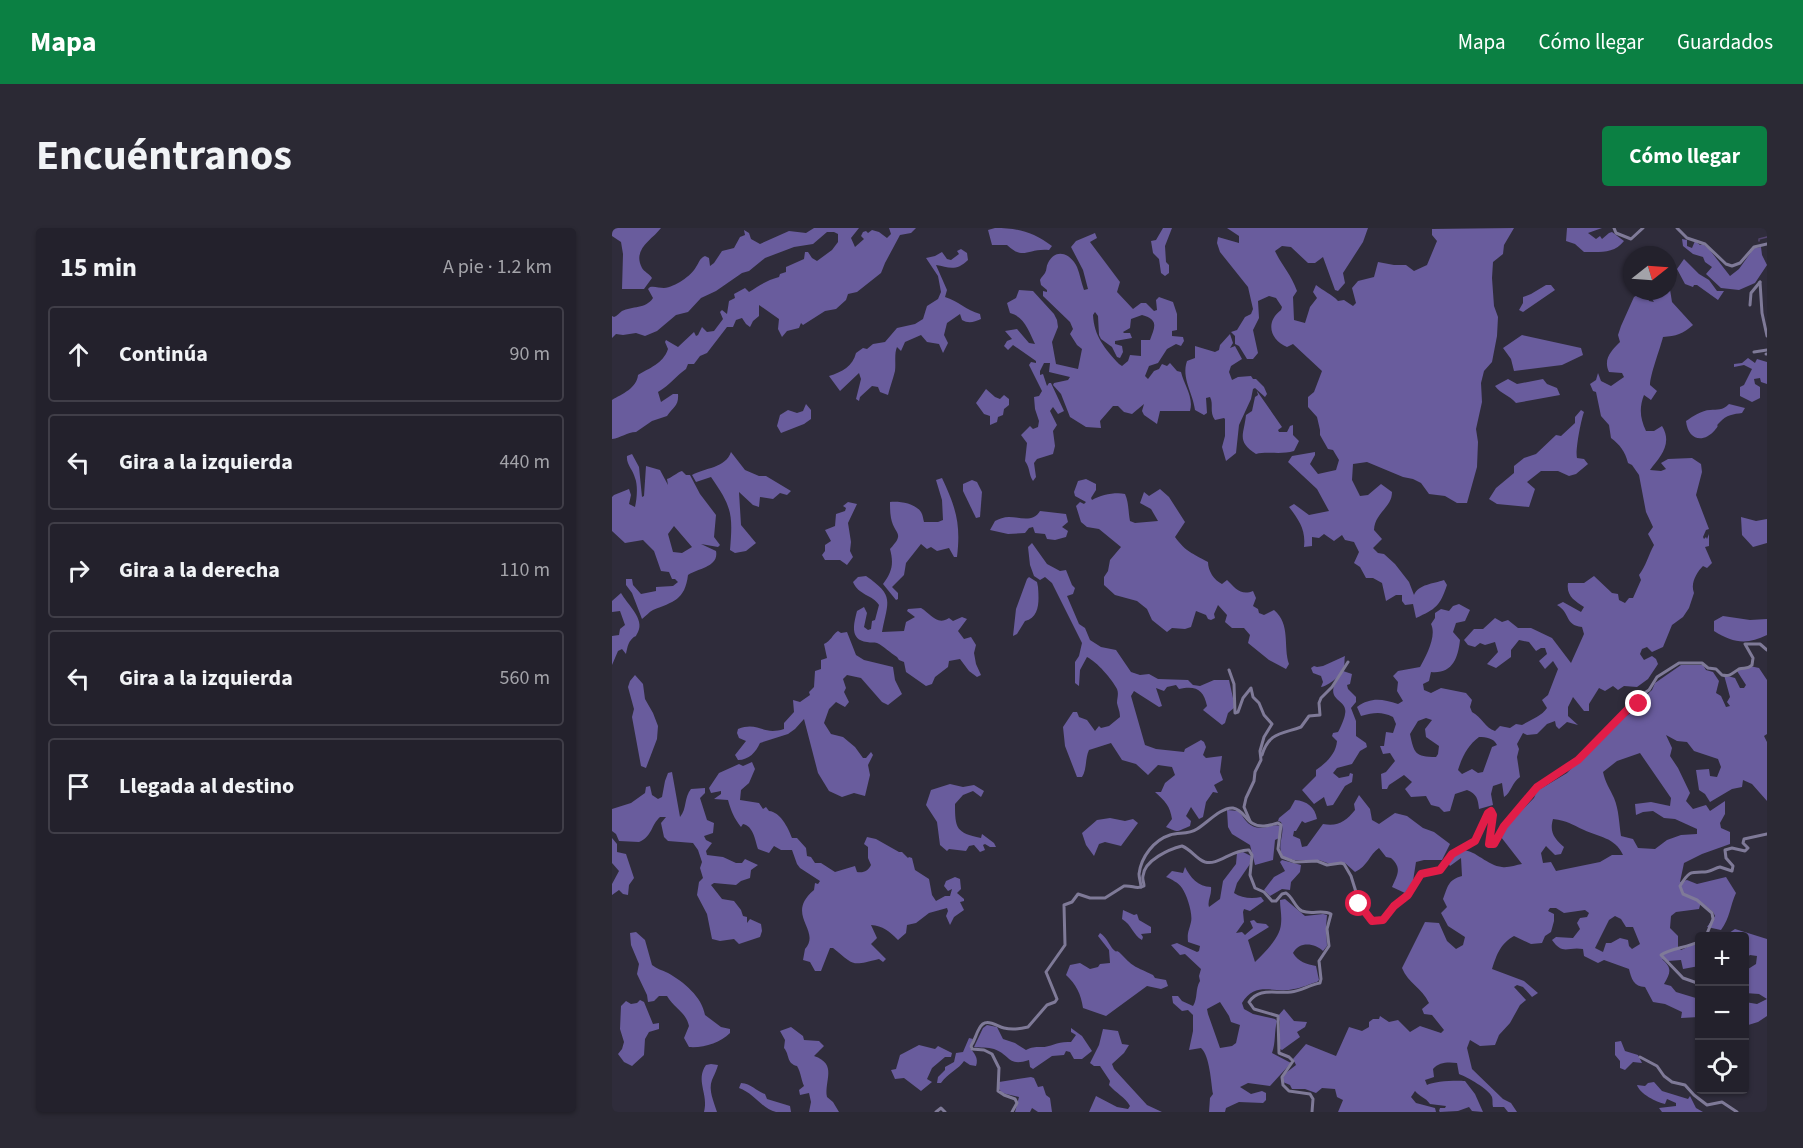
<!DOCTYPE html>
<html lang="es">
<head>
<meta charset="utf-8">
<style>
  body { margin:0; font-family:"Source Sans 3",sans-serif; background:#2b2934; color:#f1f3f6 }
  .controls { position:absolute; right:18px; bottom:18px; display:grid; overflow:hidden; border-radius:6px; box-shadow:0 2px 4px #0004 }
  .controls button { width:54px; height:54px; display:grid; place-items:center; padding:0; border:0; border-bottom:2px solid #403e48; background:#23212c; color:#f1f3f6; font:30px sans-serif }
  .compass { position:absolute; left:1011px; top:18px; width:54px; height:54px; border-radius:50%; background:#23212c; box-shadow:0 2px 4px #0004; rotate:73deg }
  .stop { position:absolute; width:18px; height:18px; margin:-14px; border:4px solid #e11d48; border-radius:50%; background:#fff }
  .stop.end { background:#e11d48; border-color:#fff; box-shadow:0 2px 6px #0008 }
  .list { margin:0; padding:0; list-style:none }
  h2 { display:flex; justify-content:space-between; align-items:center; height:78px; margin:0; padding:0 24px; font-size:26px }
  h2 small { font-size:20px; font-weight:400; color:#a3a3a9 }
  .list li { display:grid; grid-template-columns:39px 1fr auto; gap:18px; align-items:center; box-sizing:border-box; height:96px; margin:0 12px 12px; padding:0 12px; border:2px solid #403e48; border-radius:6px }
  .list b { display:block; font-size:22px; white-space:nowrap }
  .list em { font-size:20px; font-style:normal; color:#a3a3a9 }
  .icon { flex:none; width:33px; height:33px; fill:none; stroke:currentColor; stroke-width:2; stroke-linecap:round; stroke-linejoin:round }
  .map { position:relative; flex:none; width:1155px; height:884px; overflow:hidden; border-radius:6px }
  header { display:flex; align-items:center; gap:36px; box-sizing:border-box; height:84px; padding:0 30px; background:#0b8043; color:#fff }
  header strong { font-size:28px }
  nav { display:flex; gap:33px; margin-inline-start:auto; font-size:21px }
  .intro { display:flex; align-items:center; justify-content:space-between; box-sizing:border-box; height:144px; padding:0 36px }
  h1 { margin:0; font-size:42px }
  .button { padding:15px 27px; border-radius:6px; background:#0b8043; color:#fff; font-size:21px; font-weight:700 }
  main { display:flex; gap:36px; padding:0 36px }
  aside { flex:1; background:#23212c; border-radius:6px; box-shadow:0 2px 4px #0004 }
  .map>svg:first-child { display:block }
</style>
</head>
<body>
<header>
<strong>Mapa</strong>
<nav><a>Mapa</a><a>Cómo llegar</a><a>Guardados</a></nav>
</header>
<div class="intro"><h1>Encuéntranos</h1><a class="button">Cómo llegar</a></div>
<main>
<aside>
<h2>15 min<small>A pie · 1.2 km</small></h2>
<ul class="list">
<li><svg class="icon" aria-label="ahead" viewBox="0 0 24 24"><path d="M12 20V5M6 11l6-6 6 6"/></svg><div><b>Continúa</b></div><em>90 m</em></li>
<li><svg class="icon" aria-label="left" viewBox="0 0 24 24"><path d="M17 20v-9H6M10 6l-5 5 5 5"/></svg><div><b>Gira a la izquierda</b></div><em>440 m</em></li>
<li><svg class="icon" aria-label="right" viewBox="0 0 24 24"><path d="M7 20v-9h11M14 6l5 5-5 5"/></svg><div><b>Gira a la derecha</b></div><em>110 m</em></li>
<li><svg class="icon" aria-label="left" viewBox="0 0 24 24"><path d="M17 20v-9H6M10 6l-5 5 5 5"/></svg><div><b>Gira a la izquierda</b></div><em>560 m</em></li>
<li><svg class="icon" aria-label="arrive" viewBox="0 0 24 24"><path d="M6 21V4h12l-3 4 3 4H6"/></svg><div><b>Llegada al destino</b></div></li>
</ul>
</aside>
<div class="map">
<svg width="1155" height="884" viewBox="0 0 1155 884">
  <rect width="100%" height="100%" fill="#2f2c3b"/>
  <g fill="#695c9d" fill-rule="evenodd">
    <path d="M0,0H49C40,12 20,21 30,40C32,44 37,45 40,50L32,61H10L11,26L9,14L0,8Z"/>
    <path d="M202,0H247L239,10L243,19L252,11L249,8L251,4L254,3L256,5L260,2L267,4L275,10L279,6L277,0H304L299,5L288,7L273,35L269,45L245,64L236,66L234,72L224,81L213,83L191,97L189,95L187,100L175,103L170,109L166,101L167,91L147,77V88L141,93L138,99L134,96L130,90L124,92L121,99H115L95,125L88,128L82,136H76L74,141C64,148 58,157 46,164L49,174L61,166H66C67,178 61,179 55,188L40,193L24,204C15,204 9,210 0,211V172C10,166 25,160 26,147C37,140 51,136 56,121L53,114L54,112L66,119L82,104L84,108L86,107L90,99L95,104L102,103L111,91L108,84L110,82L115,86L117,73L123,70L122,66L133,60L137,64C147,58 155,52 167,49L168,46L174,44V39L192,31L193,24H196L200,30L205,33L220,22L226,14V6L222,4H215L201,16L182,19L153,30L137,43L130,45L104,63L89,70L76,84L64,87L45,103L33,108L24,105L11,107L4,106L0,110V88L2,89C5,88 7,85 10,83C20,78 34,81 41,70L36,61L38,59C43,58 47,60 52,60C63,59 79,48 84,39C88,33 87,31 93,28L97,30L98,38L102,35L110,23L122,20L128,9L133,7L132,2L137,5L139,11L148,16L177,3L194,5Z"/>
    <path d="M383,0C406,0 421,4 440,18L437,22C415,20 412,33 395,17H380L376,2Z"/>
    <polygon points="551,0 560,0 553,18 554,34 557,37 557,45 553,48 549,45 547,31 541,25 539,13 544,12"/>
    <path d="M615,0H756L751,14L731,45L733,55L726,63L723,62L711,29L703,35H696L679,19L670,18L663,23C670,38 679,46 685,63L681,69L682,92L693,95L698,79L705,70L701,64L704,57C711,63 720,66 726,73L732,72L741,78L744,75L740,60L746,53L762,49L766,34L782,37H794L802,43L815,37L825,13L820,7V1L902,0L892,17L891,26L881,34L880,50L882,78L886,89L885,108L880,134L872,143L869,155L870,174L864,201L866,214L865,239L855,275H845L833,268L817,266L809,255L801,251L791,249L755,234L741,236L740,252L748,268L756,267L769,256L780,264C780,280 763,284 762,302L770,311L761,320L766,325L772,326L783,336L797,354L802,367C807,356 821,356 832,352L835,357C828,378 824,381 804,390L801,376L793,377L790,373V367H784L774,373L770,355L761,350H754L748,339L742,335L747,324L742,314L733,312L730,307L722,313L712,306L707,310L700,309V318L692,319C694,302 687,292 677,279L682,276L697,287L717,283L705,261L676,234L680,228L703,224V227L698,236L706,246L724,242L727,232L721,222L716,221L708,207V202L705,189L696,179V169L702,164L710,143L681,116L675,119C658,112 653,94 669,82L670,79L664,70L657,68L646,73L647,90L641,102L646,125L641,131H635L627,118L623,116V108L619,104L625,102L633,89L639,86L641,81L636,59L608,24L605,15L606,9L627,15V8Z"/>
    <path d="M955,0H990L976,5L984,11L988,8L990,11L997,5L1000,4L1012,13C1002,26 987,24 972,24L963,16L954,13Z"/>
    <path d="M483,5L485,10L478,14L508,54L505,64L521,81L529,75H534L542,83L545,82L544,72L547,69L561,74L565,86V102L560,103V108L571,109L572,113L569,118L564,116L555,121L546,135L537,138L533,148L536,151L542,143L547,141L550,136L555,138L558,135L565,143L569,144C572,157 582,169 578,183H548L545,196L532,187L530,183L532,176L520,186L512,184L506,178H501L488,193L489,200L474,199L458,189L449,166L441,157L442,155L456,152L458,149L437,144L438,135H432L428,143V147L431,146L435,158L437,155H439L452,183L446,186L441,179L438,183L445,197L441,203L443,218L441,226L425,231L422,235L424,249L421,253C416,245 419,242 413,233L415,215L409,207L418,198L421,201L426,199L427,193L423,181L422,169L427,168L430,163L417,137L419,134L424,135V133L401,117L396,122L392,118L395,113L400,111L393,103L405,101L417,115L423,116C417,104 413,89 398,85L395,75L404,70L407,62L421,63L442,86L445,92L446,99L440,114L444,136L466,141L470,121L465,117L458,106L461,101L458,94L431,68V63L435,64V62L429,57L428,52C429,49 432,47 433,45C435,42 434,38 436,35C444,19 459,26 465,39C468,46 469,54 472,62L476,61L471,42L459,19L464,13ZM483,84L486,88L487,107L489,111L500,119L505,129L508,130L511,124L510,118L503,116V113L520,110L518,105H512L511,104L518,100L519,91L530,87C548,92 542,100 538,112H529V128L518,127L516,133L510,138L507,136C493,121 482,108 481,87Z"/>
    <polygon points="1070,11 1075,12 1075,18 1080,20 1083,13 1088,17 1091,16 1097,21 1118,48 1127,41 1142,20 1149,19 1150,27 1155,37 1143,55 1127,62 1109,60 1094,46 1100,39 1093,34 1091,29 1081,26 1071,18"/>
    <path d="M349,21L355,25L356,32C344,44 336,39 324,37L335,62L333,69C346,73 354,82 368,86L369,91C362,94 357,96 350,92L348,86L335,95L332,107L336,115L331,125L327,116L315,114L309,107L293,114L289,123L285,119C282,126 284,135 283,143C281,151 278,159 276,167L268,164L266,159L260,158L248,169L247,173L244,171L249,151L247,145L228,163L217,148C230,144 241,138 244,125L251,120L255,121L261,116L273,114L285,100L303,96L311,91L315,78L326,71L329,64L326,48L314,30L323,28L330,24L335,31L339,32L347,26L345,23Z"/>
    <polygon points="1072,31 1087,46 1097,52 1105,63 1112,63 1106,72 1085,57 1082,57 1081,59 1073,56 1065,41"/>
    <path d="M1056,49L1060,74L1081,97C1071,106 1064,108 1051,109C1048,121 1038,147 1038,157L1045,163L1039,172L1032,167C1027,180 1028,190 1034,203H1042L1050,198C1061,216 1048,229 1038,242L1049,243L1054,241L1049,235L1056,231L1080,230L1089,236L1090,244L1084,267L1097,301L1094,302L1091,309L1092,311L1094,309L1095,311L1097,306V318L1093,319L1100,335L1095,340L1091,338C1085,344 1078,355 1082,365L1077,380L1071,389L1060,397L1051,419L1040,424L1035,419L1030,421L1028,426L1032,432L1040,428L1044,431L1046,436L1036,451L1025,459L1012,458L1006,462L1001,458L993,463L987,460L977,476V483H972L961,469L956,479V488L966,497L955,494L947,501L944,498L943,493L935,496L925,506L915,507L911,505L905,516L907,521L905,529L908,549C900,554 899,565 892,569L890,555L881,558L879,566L881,577L867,581C866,571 865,566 855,562L843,566L838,583L832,584L827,579L819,577L814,568L799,569L793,561L800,554L792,547L777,557L775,561H770L769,546L774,544L783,533L778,525L771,526L768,518H772L774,504L781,505L784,496L781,489C768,483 762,485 749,488L745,479C759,469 770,471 786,476L791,473L785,463L786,454L781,448L786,443L808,439C814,428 825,408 819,396L823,390V385L829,381L837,383L841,378L847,376L858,382L853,393L844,395L841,404L848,412C846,431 840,446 819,444L817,453L811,456L812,462L819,465L829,460L854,465L860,472L858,479L860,484C870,489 873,500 883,503L888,498L898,500L904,496L910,497C918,492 930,488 935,480L930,472L936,467L946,441L941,433L933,441L927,433L935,426L933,420H929L924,423L917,414L907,412L899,422V429L884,440L875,436L886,424L883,414L873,417L868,415L863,419L856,417L852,412L862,401H871L883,390L890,394L896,392L906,400H919L940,410L959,435L972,406L970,399C952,397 959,385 945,377L951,374L969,384L972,379C963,373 954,368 956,355H972L982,348L1000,365L1006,366L1007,372L1013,375L1017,370H1021L1029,352L1027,347C1034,338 1036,328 1042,317L1036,306L1041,299L1034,284L1027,247L1020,237L1016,235C1013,223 1008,217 999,210L997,197L989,188L984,164L981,163L978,156L984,152L986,145L989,153L999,158L1012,149L1010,145L997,144C991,131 999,123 1008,114L1006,107L1009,98L1022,69L1032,63L1037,73L1042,74L1035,63H1056ZM814,490L820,492L813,501L814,509L827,518L826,526L824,529C803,529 802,525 798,506L806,493ZM867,509C874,509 882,510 885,517L880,519L871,544L866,545L860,541L850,546L846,542C850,529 856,517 867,509Z"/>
    <polygon points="934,57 939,57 943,62 911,84 907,82 911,75 911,69 919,66"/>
    <path d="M618,106L621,115L618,120L623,118L630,131L619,138L617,144L620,152L626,149L639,148L641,151H644L652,159L655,166L653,169L643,160L641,161L639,171L627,197L624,225L614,233L610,219L613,208V191L612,190L603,192C597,184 602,176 598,169L594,170L595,185L592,187L583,182C581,165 569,150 575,133L583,130V118L603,124L607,122L608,117Z"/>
    <polygon points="910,107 969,120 971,127 950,137 902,143 899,131 891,120"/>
    <polygon points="1136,130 1143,135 1145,131 1155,134 1155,156 1149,154 1148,150 1142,151 1143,156 1148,159 1148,170 1140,174 1128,168 1128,159 1132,157 1140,141 1132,137 1122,139 1122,136 1130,135"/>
    <path d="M896,151L905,156L931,151L935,156L945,160L948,167L904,175C897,167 889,166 883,158Z"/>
    <polygon points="374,161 383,169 388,171 392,167 397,171 397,177 392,181 391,187 386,189 385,194 378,197 378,188 372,186 364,175"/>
    <path d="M645,163L670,199L666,202L667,204H675L678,198L681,197V207L687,213L682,223C669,227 655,223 644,226C624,213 632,207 634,187L640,183L643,169L646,167Z"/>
    <polygon points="194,176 199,182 199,191 192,196 169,205 165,198 168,187 176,182 185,185 191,183"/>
    <path d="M1117,176L1133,180L1130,185C1122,186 1114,187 1108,194C1102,200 1109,195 1103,202C1091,216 1076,212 1074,193C1080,189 1090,182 1098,182C1106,181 1110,183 1117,176Z"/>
    <path d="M969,182L972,184C969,192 963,223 965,230L972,231L976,236L964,246L957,248L946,243H929L915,254L923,261L917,279L885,276L877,271L884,260L902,245V238L912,230L924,226L944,207L949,208L963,195V189Z"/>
    <path d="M119,224L133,242L147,248H154L179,263L175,267L168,265L161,271L148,269L147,279L141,277L127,264L129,297L144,315L134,323L123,325L118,322C121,286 120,279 99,249L84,254L80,247C92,240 114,240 119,224Z"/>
    <path d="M20,226L27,239L30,269L32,268L34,238L48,242L56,257L55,251C61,249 64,245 70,243L74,247H78L88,266L104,287L102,309L108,317L106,319L89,316L104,323C107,339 87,340 76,347C73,372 61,374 41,382C37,384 34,388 30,391L20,365L14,357V351H20L21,357L29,366L44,363V359L61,358L66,354L63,351H60L57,344L49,343L42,323L31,312L13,315L0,303V269L2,267L17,261L19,267L17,276L23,279C25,271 26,257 23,250C21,242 14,236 15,228ZM62,298L80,319L70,325L61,324L56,306Z"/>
    <path d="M330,250C344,280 349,296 345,329H342L337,320L325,323L319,319L315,321L309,316L294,335L292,347L280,359L286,365V371L284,372L271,356C280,344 282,336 278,321C294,304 282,307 279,290C278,285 278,279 278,274C287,273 303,275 309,284C311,287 311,291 312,294H326L331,292L330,272L324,252Z"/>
    <path d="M474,251L484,256V262L479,270L480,272C489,267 503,264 513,266C517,275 516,283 518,293L523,295L546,293L539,281L528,275L532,264L537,268L548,261L557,269L573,294L563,309C574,324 580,325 596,334C596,343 602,352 610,356L615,352C623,360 629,368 641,363L644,370L641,378L646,381L647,385L652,387L662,382C679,396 671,419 677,436L674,441L657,432L636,415L638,407L632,400H620L613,394L615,387L606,377L602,386L603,390L599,392L596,391L594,387L584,383L579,399L573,401L560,400L555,404L540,392L535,381L525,373L503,367L492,357V349L496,343L498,332L509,319L487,301L475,299L469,294L464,278L468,274L472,276L474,274L463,268L462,264L466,253Z"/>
    <polygon points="360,252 365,254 370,264 368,289 364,290 351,263 351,256"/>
    <polygon points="236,274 245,276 236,295 239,314 238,323 241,329 235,337 228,332 213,332 210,327 213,323 213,317 219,313 213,302 223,298 224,286 233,283 234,280 231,278"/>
    <path d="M428,283L454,286L456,294L450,299L456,303L454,309L443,312L435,311L433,306L423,305L421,299L417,300L413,305L396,306L378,302L383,293C387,291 392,289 397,289C408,289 421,295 428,283Z"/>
    <polygon points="1129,289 1144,293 1155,291 1155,315 1141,319 1130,307"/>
    <path d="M420,315L435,336L448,343L454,342L460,357L463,360L461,366L455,368L467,396L473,400L478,412L489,419L504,422L519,444L528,447L537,446L546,451L576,452L581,457L588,458L602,452H617L623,479L616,485L613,495L610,497L591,482L595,478C592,462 584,457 567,461L564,457L555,459L552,463L544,460L550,478L547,479L522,463L519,468L533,517L544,521L572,524L573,521L589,512L592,514L594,519L591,527L594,530L610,528L608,544L611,552L602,557L606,565L601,564L594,574L591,589L587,591L579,579L574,588L579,593L578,598C563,604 568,605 554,599L560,591C558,578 553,573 543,564H549L553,555L563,547L560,539L546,537L536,547L524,536L510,532L499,515L477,522C473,530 475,542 470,549H465L453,518L451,499L461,484H465L467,489L475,492L483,503L487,498L489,500L497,498L508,489C508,483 506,480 505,475C505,470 507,466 505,461C500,451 485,434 475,429L468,442L467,458L463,455V434L467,428L470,415L440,355L433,349L428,352L422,348L418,337L416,319Z"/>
    <path d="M254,348C283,368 276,373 270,404L292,403L294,394L303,389L295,383L296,381L309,380C319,386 325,398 337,390L341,393L350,389L355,391L346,403L352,411L359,409L364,417L362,425L364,436L369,447L365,449L357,443L348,431L337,433L336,439L323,449L320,456L314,458L294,444L292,434L287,432L285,429C278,425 272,418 265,415C262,414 259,415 255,414C237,412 242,395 245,383L252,379L255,385L252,399L256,402L259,401L260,393L263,392L267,377C261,367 246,367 241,354L246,349Z"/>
    <path d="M417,349L425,354L426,359C427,373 428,389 413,393L405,406L401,408L404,381L415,351Z"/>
    <path d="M9,365C15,376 33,391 26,404C22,412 25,405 19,412C16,415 15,421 14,426L10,421L6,423L0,437V408L7,407L8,401L13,397L8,383L0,384V373Z"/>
    <path d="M1111,388L1138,392L1155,391V407C1135,417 1121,415 1102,403V393Z"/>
    <path d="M226,403L229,405L235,404L244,427L252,432L281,439L283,452L290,466L276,477L270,474L249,450L235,447L231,451L234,460L232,464L237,474L233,479L224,474L217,481L212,495L219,506L231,509L243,519L251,530H254L259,524L261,527L256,537L258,547L253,568L242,565L230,569L217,563L206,545L192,491L183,501L176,506L148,515C144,524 137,532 126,532L123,527L134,513L127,510L125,505L126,501C147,493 150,508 172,501V495L182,484L181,472L188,474L198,467L197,464L202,459L203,443L209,441V432L215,430L212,416C219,413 220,407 226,403Z"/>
    <path d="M733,428C732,431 733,435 732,438C731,447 716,458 709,459L711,454L709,448L701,445L699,440L702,438L705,439L711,438Z"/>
    <path d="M1069,437H1091L1094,442L1101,444L1107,453L1104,465L1109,468L1114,479L1118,478L1115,474L1118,469L1112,447L1123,450L1128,460H1132L1134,457L1125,443L1138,438L1147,440L1155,452V506L1152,508L1155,514V573L1140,556L1131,552L1130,559L1120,561L1098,574L1093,566L1087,562L1084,542L1097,541L1098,548L1105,549L1109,539L1106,531L1082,523L1075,514L1065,513L1054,507L1060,520L1058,528L1066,540L1078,565L1074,573L1081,581L1094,577L1098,583L1113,573V586L1108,595L1109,600L1118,604V616L1090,626L1072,635L1068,654L1075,652L1085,656L1114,649L1124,665C1118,678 1118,690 1109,702L1095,699L1103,688L1101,684L1089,674L1087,681L1064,684L1059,688L1058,700L1066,708V719L1069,722L1086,714L1087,738L1071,741L1069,732L1056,733L1050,731C1060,740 1059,744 1052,756L1059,758L1064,764L1087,771V789L1069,790L1070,784L1053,776L1041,774L1033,759C1022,759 1019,750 1017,741L992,732L986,735L972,728L971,721C956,718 951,728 940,712L944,709L961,710L968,701L965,695L968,690L975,689L977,685L973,682L952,685L944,680H938L936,683L942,686V693L939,704L933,708L930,715L919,716L902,708C888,716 885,726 880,741L912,753L926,765L920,769L911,759L905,757L902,759L914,772L908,777L898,795L887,807L883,817L868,818L858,812L855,820L860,841L891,871L899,875L905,884H896L892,879H881C880,876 881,872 880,869C877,861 855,849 847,846L845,835C836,834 827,834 821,841L822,849L813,852L815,857C821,853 845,852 853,853L863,866L871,884L860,883L857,879L846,883L828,884L827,883L828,880H833L834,878L818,876C813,869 808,869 803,863L799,869L804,875L823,880L824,884H726L731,872L725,869L723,861L710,860L704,865L693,861H680L678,857L671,854V847L684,837L681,831L694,816L724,828L737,799L750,803L757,799V794L761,791H767L768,788L777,794L786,792L798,804L808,798L829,805L832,802L820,787L812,786L810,781L817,775C810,760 796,755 790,740L813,694L827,695L835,713L844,721L851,717L853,709L836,698L829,685L835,679L831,671C836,658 836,652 850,648L849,630L838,638L836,635C852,605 869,637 890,639C896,640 904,637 910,636L889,609L894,598L922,570L925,563L955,545L1002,497L1017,486H1026L1029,472L1040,462L1043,455ZM1028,525L1059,570L1058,578L1039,574L1023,576L1024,587L1031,584L1041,583L1052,590L1063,591L1085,601V606L1069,607L1055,612L1043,621L1026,620L1021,611L1009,608C1007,595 1007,582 1002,570C998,561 993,554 991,544L1005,533ZM941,591C956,593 959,596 972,602C986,609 1003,609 1011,627H1000L988,634L944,643L939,634L931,635L929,625L934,618L943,627L949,626L952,619C943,611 937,605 941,591ZM1003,688L1009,691L1014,699H1021L1028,716L1020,721L1017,718L1016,712L1008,710L999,715H994L991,724L983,720L997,692Z"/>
    <path d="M731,443L740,446L738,456L735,457L736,461L744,469V474L739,480L744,493V508L754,515L755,519L748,523L740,536L725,540L721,545L727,550L737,548L738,545L741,546L740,554L733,558L721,577L715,578L712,569L702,576L690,562L704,548V542C714,535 724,526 725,513L720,508L721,505L726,504C728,501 733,489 733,486C737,469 706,475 731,443Z"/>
    <polygon points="23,447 31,456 33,471 41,485 46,498 45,511 34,540 29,538 20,489 22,481 16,459 18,453"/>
    <path d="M140,534L143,541L137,555L129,562L128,572L147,575L151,581L154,579L157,583C168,584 176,599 180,610H185L194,620L195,628L199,629L203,635H209L223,644L243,638L245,644C252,645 256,643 259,637L256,630V619L252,616L255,609L264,611L287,624H290L296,630L297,629L300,630L303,642L317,651L320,667L324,673L333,668H338L340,661L336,663L332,658L334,653L343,649L348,651L349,661L345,665L352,671V673L348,674L352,682L342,689L338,697L334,688L336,683L335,680L317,685L304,695L295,697L294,705L286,712C277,703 271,698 259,697L265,710L259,716L274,731L271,734L267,731C239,738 243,738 221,720H218L209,743H203L198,734L191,732L193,721C210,702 172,687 202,662L203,655L206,656L208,653L188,640L185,636L180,622H169L162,618L157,625L146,621C143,611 141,598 131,596L129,599C122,590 119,583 116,572L102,571L109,566V563L99,565L97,560L107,545L127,536L131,538Z"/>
    <path d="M60,544L68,589C75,581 72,569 79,561L93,560V565L88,570L95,592L102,595L101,605L92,608L94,612L100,615L94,623L95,627L111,629L124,635H130L133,631L146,637L139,642L138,650L129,653L124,657L102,655L99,657L110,671L122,673L129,682L131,688L135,689V695L138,691L149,696L150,703L148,709L127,716L122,711L108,713L100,711L95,686L85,667L87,654L91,650L88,640L90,634L86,622L81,615L56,613L52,609L49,595L54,589H48C39,597 40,609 27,614L7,613L4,606L0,603V581L19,575L33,565L34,559L38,558L40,567L46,571L50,569L53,553L56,545Z"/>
    <path d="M338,556L351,559L362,557L372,563L369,569L361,563L351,567L343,576C343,600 344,605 369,610L370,606L382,615L384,619H378L373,616L371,617L373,622L368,624L362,617L357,618L354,623L337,621L335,623L328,617L325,594L314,577L319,562Z"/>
    <path d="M747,567L758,581L760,592L767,596L783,585L795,588L811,600L822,604L838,616L830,632H812L804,634L801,653L793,665L780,659C786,646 790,640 779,630L774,629L767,620C757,627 756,638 743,644L733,635L718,636L707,632H682L671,629C664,616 674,606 669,594L666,593L667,590L678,581L683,572C695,573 703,579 705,591L693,595L690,593L684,603H682L681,608L688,611L690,619L695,618L711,596C726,599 734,593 743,582L742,576Z"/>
    <path d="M615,582L627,583C635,595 639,602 655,599C661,598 663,596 669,598L667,610L663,612L661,632L643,637L638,617L620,606L616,599Z"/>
    <polygon points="498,590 513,593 521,591 526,595 509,618 493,614 487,616 482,628 474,617 470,605 485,592"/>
    <polygon points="0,610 5,616 5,624 14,626 22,650 17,657 16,667 11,666 7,662 0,667 0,656 7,643 0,635"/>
    <path d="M631,624L639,628L638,636L625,655L622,665C629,670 640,671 649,669L652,673L638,683L632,681L631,684L632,694L624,705L630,704L633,707L641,700L638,693L642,692L645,695L654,696L657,699L636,712L643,734C653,724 668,710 669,696C670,687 668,680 668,672L673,671L693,688L711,686L715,687L714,699L715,718L711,723C703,715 687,713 681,725C686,734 695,736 704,738L707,752L705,754C697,756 690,760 682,761C662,766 644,752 630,775L632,781L641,786L663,791L665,793C662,804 664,814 660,825L679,835L658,858L636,855L628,859L639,866L650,863L654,865V872L651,875L627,874L614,880L613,884H597L598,870L601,866C599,855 598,828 589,820L577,822L581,803V787L576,782L570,783L561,775L560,768H566L570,773L581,778C586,770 583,761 588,753L587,748L589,741L573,726L568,727L559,717L565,715L585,724L587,723L588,718L576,714C575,704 577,703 579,694C581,686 575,667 570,660C567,655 559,651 554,649L560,643L571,645L573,639C578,649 586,659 599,659C600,667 595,673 597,679L608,671L611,653L624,636L625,625ZM608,774L617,788L619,794L628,797L624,815L620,818L608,820L596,786L595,781Z"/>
    <polygon points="670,632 689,637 688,644 679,654 678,662 670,661 658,668 652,662 662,649 673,643 668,634"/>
    <path d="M511,682L522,687L525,686L527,692L539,699V705L529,706L531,709L530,712C521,707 520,697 510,691Z"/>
    <polygon points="1123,701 1155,711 1155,788 1146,794 1133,798 1133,774 1145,776 1155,771 1147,766 1133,765 1133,743 1144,736 1145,728 1138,727 1133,731 1132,708 1118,708 1117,705"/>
    <path d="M24,704L33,712L40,737C45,741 50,742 56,745C72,754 90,769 93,787L109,799L118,801V805C108,815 92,820 77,819L72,810L77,798C74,784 62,780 55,768H47L42,773L36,774L35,767L25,746L27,736L19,717L18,705Z"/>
    <path d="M488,705C494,709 496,714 500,720C506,727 503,720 509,726C523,741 523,738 541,747L543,750L554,752L556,758L549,761L535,758L494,788L471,780C469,766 464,756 454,747L458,737L468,735L478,741L486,739L488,736L498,735L497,722L486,708Z"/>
    <polygon points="28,772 32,774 41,796 47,795 47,801 37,804 33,811 32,827 20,838 12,834 6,826 10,821 12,814 8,801 9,778 14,773 19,776 25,775"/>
    <polygon points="672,781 682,793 695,794 693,799 685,804 688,809 670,822 668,821 668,794 666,788"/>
    <path d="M375,797L385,799L391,811L403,815L414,822C420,819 422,819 429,819C440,819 445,813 459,814L464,807L459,804V800L470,808L480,823L470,831H462L458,824L454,823L452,827L440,828L421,841L418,839L417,832C395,839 399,827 382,821C376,819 368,820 362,819L371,800Z"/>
    <path d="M179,799L191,808L192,812L207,813L212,818L202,828C226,836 212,853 215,869L221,874L227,884H197L199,874L197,865L188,867L187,862L192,858C189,851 189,845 185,838C174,835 178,827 172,820L173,812L168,803Z"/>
    <path d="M491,801L506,803L510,816L517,817L512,825L500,836L502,841L535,877L550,884H477L484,868L505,879L516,881L518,878C513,869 504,865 497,857L498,853L488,838H482L478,835L487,817Z"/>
    <path d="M357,810L361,811L358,820C362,825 367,830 364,838L358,837L352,833C347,841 336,845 329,855H325L326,849L333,842V839L342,834L344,825L351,824Z"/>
    <polygon points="1009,813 1013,823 1026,827 1030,835 1021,834 1013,842 1008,840 1008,833 1003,827 1003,814"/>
    <polygon points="307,817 323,821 326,818 340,825 339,829 333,829 320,840 315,851 320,854 309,863 292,850 283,851 279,842 284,841 288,827"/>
    <path d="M99,836L106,837C104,844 102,847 100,852C96,862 102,874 105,884H92C97,867 83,852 94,837Z"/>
    <polygon points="419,849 422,850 426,859 431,858 434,867 438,870 440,884 426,884 420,880 418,884 403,884 407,869 390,865 387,861 387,854"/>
    <path d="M1042,854L1050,863L1076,871L1078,868L1084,880L1091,884H1050L1047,880L1064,878V875L1055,871L1053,876C1044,874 1028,866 1025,857L1033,858L1036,855Z"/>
    <path d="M129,855C140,856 144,863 153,866L155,871L178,878L179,884C175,884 168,884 164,884C150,881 142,865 127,860Z"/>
  </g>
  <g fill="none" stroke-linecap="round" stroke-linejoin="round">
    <polyline stroke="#53446f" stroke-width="1.5" points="1147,13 1147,11 1155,9"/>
    <g stroke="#7f7a98" stroke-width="3">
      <polyline points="1002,0 1004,5 1019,11 1031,0"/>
      <polyline points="1065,0 1075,10 1093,16 1114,36 1120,38 1128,35 1142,19 1155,16"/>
      <polyline points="1148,54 1150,85 1155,108"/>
      <polyline points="1138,77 1139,65 1148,54"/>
      <polyline points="1142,124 1155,122"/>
      <polyline points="1154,126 1155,126"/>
      <polyline points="617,442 622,456 623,485 626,484 631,470 639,460 641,469 647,475 652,487 660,496 652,509 648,523 649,532 643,544 642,553 634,570 632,579 638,593"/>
      <path d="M650,527C657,504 670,506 689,499L697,488L708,487L707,475L709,470L720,459L736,434"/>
      <path d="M529,659C529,655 527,650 527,646C529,629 542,612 558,607C567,604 576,607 585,601C595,595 609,579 621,580C634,582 634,599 652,598C657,598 661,596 666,595L669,597L666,621L670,629L683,634L705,633L715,637L729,635L732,636L739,648L749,680L760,693L769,694L776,688L782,678L794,669L809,647L828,642L840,625L863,613L878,583L881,587L877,616L882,617L892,598L925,559L966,532L1017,480L1019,478L1024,481L1028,468L1037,462L1045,449L1067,435H1090L1096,440L1104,441L1110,447C1119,449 1120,445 1127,441C1132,439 1135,442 1140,437L1141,430L1133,416H1148L1155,422"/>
      <path d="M1094,708L1101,691L1100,685L1085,672L1071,666L1068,658C1077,643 1078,644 1093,644C1098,644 1103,640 1108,639L1120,643L1121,638L1114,630L1113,622L1120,620L1133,623L1136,620L1131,615L1132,611L1155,606"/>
      <path d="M1088,713C1075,720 1059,720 1049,727L1071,750L1088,756"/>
      <polyline points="1028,829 1045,838 1052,848 1060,854 1073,857 1082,867 1095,877 1110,874 1125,884"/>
      <polyline points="324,884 329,880 333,884"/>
      <path d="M400,884L405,875L403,871L392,867L386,863L387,840L380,826L372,822L360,821L359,818C363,812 364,806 367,801C373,788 384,798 392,800C400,802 408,801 416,799L435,777L443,774L445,771L434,744L453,717L452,677L460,674L466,666L478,670H493L512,658C521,657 524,662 532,658C532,654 530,651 531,648C532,632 558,621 570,618C580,622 584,631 593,634C606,638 620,621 637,622L640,627L638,647L643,660L652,664L660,673H664L670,666L674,665C681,669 683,680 690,683C700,687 710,681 719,686L715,701L717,718L707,733L709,751L708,755C697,757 689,763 679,764C663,766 647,759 637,774L642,781L666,788L667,825L677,829L681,833L670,849L671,857L677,863L698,866L701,871L700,884"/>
    </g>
  </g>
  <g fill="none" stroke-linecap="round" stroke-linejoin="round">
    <polyline stroke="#e11d48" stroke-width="8" points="747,676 760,693 771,692 782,678 796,667 809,646 828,642 840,626 863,613 876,585 879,583 881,587 877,616 882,616 892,598 925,559 966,532 1017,480 1019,478 1024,481 1027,476"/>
  </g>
</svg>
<div class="controls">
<button>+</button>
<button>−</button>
<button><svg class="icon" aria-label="locate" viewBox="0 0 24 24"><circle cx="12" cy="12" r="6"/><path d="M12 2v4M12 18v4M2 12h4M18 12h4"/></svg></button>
</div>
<svg class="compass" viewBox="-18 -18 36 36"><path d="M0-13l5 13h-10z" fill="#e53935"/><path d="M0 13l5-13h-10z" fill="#a3a3a9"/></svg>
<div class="stop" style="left:747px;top:676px"></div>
<div class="stop end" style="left:1027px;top:476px"></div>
</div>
</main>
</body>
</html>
